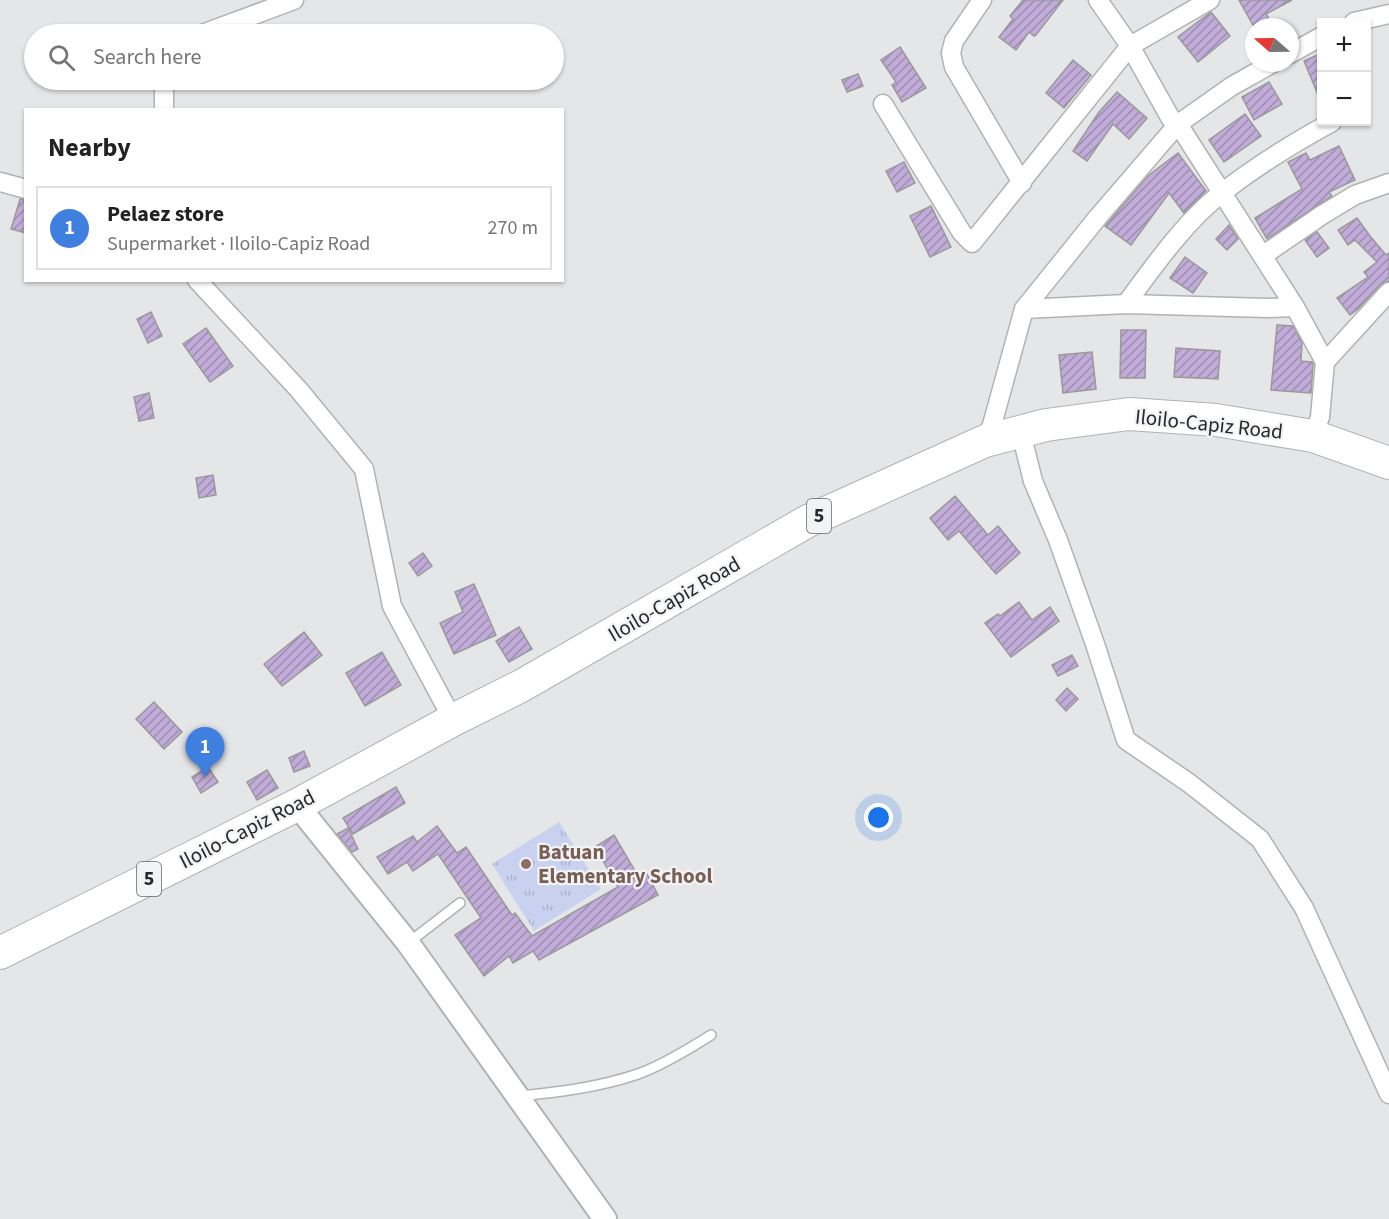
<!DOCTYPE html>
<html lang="en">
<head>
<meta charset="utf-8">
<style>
  body { margin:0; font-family:"Source Sans 3",sans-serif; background:#f2f2f2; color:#222 }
  .controls { position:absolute; right:18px; top:18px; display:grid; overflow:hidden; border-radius:0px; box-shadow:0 2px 4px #0004 }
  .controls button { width:54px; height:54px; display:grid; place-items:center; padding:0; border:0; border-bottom:2px solid #e0e0e0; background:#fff; color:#222; font:30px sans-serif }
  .compass { position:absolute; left:1245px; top:18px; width:54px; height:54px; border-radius:50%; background:#fff; box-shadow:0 2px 4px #0004; rotate:290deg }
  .you { position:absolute; left:879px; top:818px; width:21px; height:21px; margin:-15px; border:4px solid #fff; border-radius:50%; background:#1a73e8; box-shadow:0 0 0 9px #1a73e833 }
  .badge { display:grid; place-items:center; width:39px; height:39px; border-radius:50%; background:#1a73e8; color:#fff; font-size:20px; font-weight:700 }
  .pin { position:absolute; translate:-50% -50px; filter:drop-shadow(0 2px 3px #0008) }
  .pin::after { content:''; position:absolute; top:32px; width:21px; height:18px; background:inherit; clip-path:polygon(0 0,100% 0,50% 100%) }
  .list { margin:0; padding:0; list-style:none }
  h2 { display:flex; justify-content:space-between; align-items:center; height:78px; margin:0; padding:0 24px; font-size:26px }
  h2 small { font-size:20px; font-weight:400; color:#767676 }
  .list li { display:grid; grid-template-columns:39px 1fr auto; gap:18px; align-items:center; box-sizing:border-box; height:84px; margin:0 12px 12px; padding:0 12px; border:2px solid #e0e0e0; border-radius:0px }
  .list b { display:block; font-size:22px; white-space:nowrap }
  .list p { margin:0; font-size:20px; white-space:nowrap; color:#767676 }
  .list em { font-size:20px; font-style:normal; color:#767676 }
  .icon { flex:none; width:33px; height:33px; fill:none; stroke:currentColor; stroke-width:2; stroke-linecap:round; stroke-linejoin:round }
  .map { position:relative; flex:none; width:1389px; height:1219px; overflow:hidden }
  .search { position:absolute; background:#fff; box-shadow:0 2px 4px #0004; left:24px; top:24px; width:540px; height:66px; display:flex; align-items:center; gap:15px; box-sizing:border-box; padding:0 21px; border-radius:33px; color:#767676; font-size:22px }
  .panel { position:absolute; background:#fff; box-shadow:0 2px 4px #0004; left:24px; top:108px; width:540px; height:174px; border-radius:0px }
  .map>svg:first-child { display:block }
</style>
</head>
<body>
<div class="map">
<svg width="1389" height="1219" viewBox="0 0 1389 1219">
  <defs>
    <pattern id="grass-tufts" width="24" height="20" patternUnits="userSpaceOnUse" patternTransform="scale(1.5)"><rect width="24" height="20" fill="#c9d1f1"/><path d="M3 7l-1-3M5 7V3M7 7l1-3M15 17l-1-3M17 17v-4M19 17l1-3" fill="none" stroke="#adb3cf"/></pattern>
    <pattern id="building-hatch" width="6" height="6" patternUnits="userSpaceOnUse" patternTransform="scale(1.5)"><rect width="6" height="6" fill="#c1acd9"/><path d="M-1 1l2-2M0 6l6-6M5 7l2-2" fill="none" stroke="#9d8cb0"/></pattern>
  </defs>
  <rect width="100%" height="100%" fill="#e5e6e7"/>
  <polygon fill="url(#grass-tufts)" points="559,822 601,889 534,931 492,864"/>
  <g fill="url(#building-hatch)" stroke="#99999a" stroke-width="1.5">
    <polygon points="1023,0 1063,0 1036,35 1034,36 1029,32 1016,50 999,37 1013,19 1010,16"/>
    <polygon points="1239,0 1292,0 1266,14 1274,27 1254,27"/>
    <polygon points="1211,12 1230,36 1198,62 1178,37"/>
    <polygon points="900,47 926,88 902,102 892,85 896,82 881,60"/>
    <polygon points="1322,53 1322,102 1321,102 1304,61"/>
    <polygon points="1073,60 1091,75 1064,108 1046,93"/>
    <polygon points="858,74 863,86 847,92 842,80"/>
    <polygon points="1269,82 1282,104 1254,120 1242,97"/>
    <polygon points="1117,92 1147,118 1129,139 1113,124 1087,161 1073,151 1099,112"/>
    <polygon points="1245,114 1261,136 1224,162 1209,140"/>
    <polygon points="1339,146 1355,180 1329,192 1332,196 1267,239 1255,218 1302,189 1288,162 1306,153 1310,160"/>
    <polygon points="1178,153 1206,191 1184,213 1169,193 1131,245 1105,226 1149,175"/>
    <polygon points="904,162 915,183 897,192 886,171"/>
    <polygon points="20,199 26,200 26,233 11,229"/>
    <polygon points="931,206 951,247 930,257 910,216"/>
    <polygon points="1357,218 1370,236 1386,255 1389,253 1389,281 1381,284 1358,309 1350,315 1337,298 1368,277 1364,272 1377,262 1355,240 1348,245 1338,230"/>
    <polygon points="1229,225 1238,239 1227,250 1216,239"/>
    <polygon points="1317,232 1329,248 1317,257 1305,240"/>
    <polygon points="1185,257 1207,273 1193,293 1170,278"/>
    <polygon points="151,312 162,336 148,343 137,319"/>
    <polygon points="1277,325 1293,326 1302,343 1301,361 1312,362 1313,364 1311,393 1271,390"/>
    <polygon points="206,328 233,366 210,382 183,344"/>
    <polygon points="1121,330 1146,330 1145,378 1120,378"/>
    <polygon points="1176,348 1220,351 1218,379 1174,377"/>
    <polygon points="1092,352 1096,389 1063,393 1059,355"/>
    <polygon points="149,393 154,418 139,421 134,397"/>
    <polygon points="213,475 216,495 199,498 196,478"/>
    <polygon points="955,496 988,535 998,526 1020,553 996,574 959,531 948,540 930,518"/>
    <polygon points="423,553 432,566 418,576 409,563"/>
    <polygon points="474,584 496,635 454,654 440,623 463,612 455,592"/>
    <polygon points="1019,602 1032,620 1050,607 1059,621 1011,657 985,623 998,614 1000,616"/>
    <polygon points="519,627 532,649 509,662 496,641"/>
    <polygon points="304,632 322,655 282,686 264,664"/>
    <polygon points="382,652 401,685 365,706 346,673"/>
    <polygon points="1072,655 1078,666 1058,676 1052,665"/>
    <polygon points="1067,688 1078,699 1066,711 1056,700"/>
    <polygon points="154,702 182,732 164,749 136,719"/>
    <polygon points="304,751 310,766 294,772 289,758"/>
    <polygon points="208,767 218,782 201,793 192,777"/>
    <polygon points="267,770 278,788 257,800 247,782"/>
    <polygon points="396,787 405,803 353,834 343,818"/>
    <polygon points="437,826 457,853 466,847 512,915 515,913 532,936 618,887 595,847 614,835 638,876 646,872 658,895 539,960 533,951 513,963 509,956 484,976 455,935 481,918 438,854 413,871 407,862 388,874 377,857 413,836 417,842"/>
    <polygon points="348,828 358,849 352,852 337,834"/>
  </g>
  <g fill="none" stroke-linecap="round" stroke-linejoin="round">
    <g stroke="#b1b2b3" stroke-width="12">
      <g id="service">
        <polyline points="408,943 460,903"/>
        <path d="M520,1096C560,1092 600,1087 638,1074C663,1065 689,1049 711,1035"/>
      </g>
    </g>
    <g stroke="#b1b2b3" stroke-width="21">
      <g id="minor">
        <polyline points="982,0 954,41 951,53 954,67 1022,183"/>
        <polyline points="1098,0 1130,46 1171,119 1178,124 1295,307 1325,362 1320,417 1313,436"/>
        <polyline points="1354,22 1389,14"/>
        <polyline points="202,34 294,0"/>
        <polyline points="1290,54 1322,36"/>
        <polyline points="164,80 164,110"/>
        <polyline points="883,104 962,233 972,243 1130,46 1210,0"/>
        <polyline points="0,182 26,189"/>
        <polyline points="1261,253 1268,252 1322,215 1355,195 1389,183"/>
        <polyline points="197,280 299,390 364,469 392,606 453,720"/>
        <path d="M1126,304C1153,267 1186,220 1223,192C1255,167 1297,141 1332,122"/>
        <polyline points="1024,309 1126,304 1267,308 1295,307"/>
        <polyline points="1325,362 1389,292"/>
        <polyline points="1021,433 1033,481 1058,540 1095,644 1126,740 1189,783 1260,839 1304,908 1389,1094"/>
        <polyline points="985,441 992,425 1024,309 1098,217 1178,124 1232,86 1273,63"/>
      </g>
    </g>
    <g stroke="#b1b2b3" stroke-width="26">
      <polyline id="tertiary" points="297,805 408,943 605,1219"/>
    </g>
    <g stroke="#b1b2b3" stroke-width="34">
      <polyline id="trunk" points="0,953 297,805 453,720 521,686 808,521 985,441 1046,425 1129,414 1216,420 1313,436 1389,463"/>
    </g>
    <use href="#service" stroke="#fff" stroke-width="9"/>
    <use href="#minor" stroke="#fff" stroke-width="18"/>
    <use href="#tertiary" stroke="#fff" stroke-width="22"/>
    <use href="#trunk" stroke="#fff" stroke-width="32"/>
  </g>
  <circle fill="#8d6e63" stroke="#f2f3f4" stroke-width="2" cx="526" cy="864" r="6"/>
  <g text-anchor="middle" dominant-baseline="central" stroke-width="4.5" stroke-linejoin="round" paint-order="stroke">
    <g fill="#f2f3f4" stroke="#656566" stroke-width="1.5">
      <rect x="807" y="499" width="24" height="34" rx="4.5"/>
      <rect x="137" y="862" width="24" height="34" rx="4.5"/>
    </g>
    <g font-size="20" font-weight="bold" fill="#282829">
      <text x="819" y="516">5</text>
      <text x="149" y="879">5</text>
    </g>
    <g font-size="21" fill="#282829" stroke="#f2f3f4">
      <text transform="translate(1209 424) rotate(6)">Iloilo-Capiz Road</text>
      <text transform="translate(674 599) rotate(-30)">Iloilo-Capiz Road</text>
      <text transform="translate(247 829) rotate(-27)">Iloilo-Capiz Road</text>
    </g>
    <g font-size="21" font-weight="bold" fill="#785e54" stroke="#f2f3f4" text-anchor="start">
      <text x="538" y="852">Batuan<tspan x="538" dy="24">Elementary School</tspan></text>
    </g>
  </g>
</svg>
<div class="controls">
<button>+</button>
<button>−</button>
</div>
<svg class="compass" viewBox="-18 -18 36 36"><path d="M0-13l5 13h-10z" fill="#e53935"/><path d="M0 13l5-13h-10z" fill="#767676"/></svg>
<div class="you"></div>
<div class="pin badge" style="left:205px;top:777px;background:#3f7fe0">1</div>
<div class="search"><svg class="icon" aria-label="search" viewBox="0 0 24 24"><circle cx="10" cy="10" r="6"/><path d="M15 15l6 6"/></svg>Search here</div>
<section class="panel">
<h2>Nearby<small></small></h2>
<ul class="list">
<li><span class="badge" style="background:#3f7fe0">1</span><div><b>Pelaez store</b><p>Supermarket · Iloilo-Capiz Road</p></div><em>270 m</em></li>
</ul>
</section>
</div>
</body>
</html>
